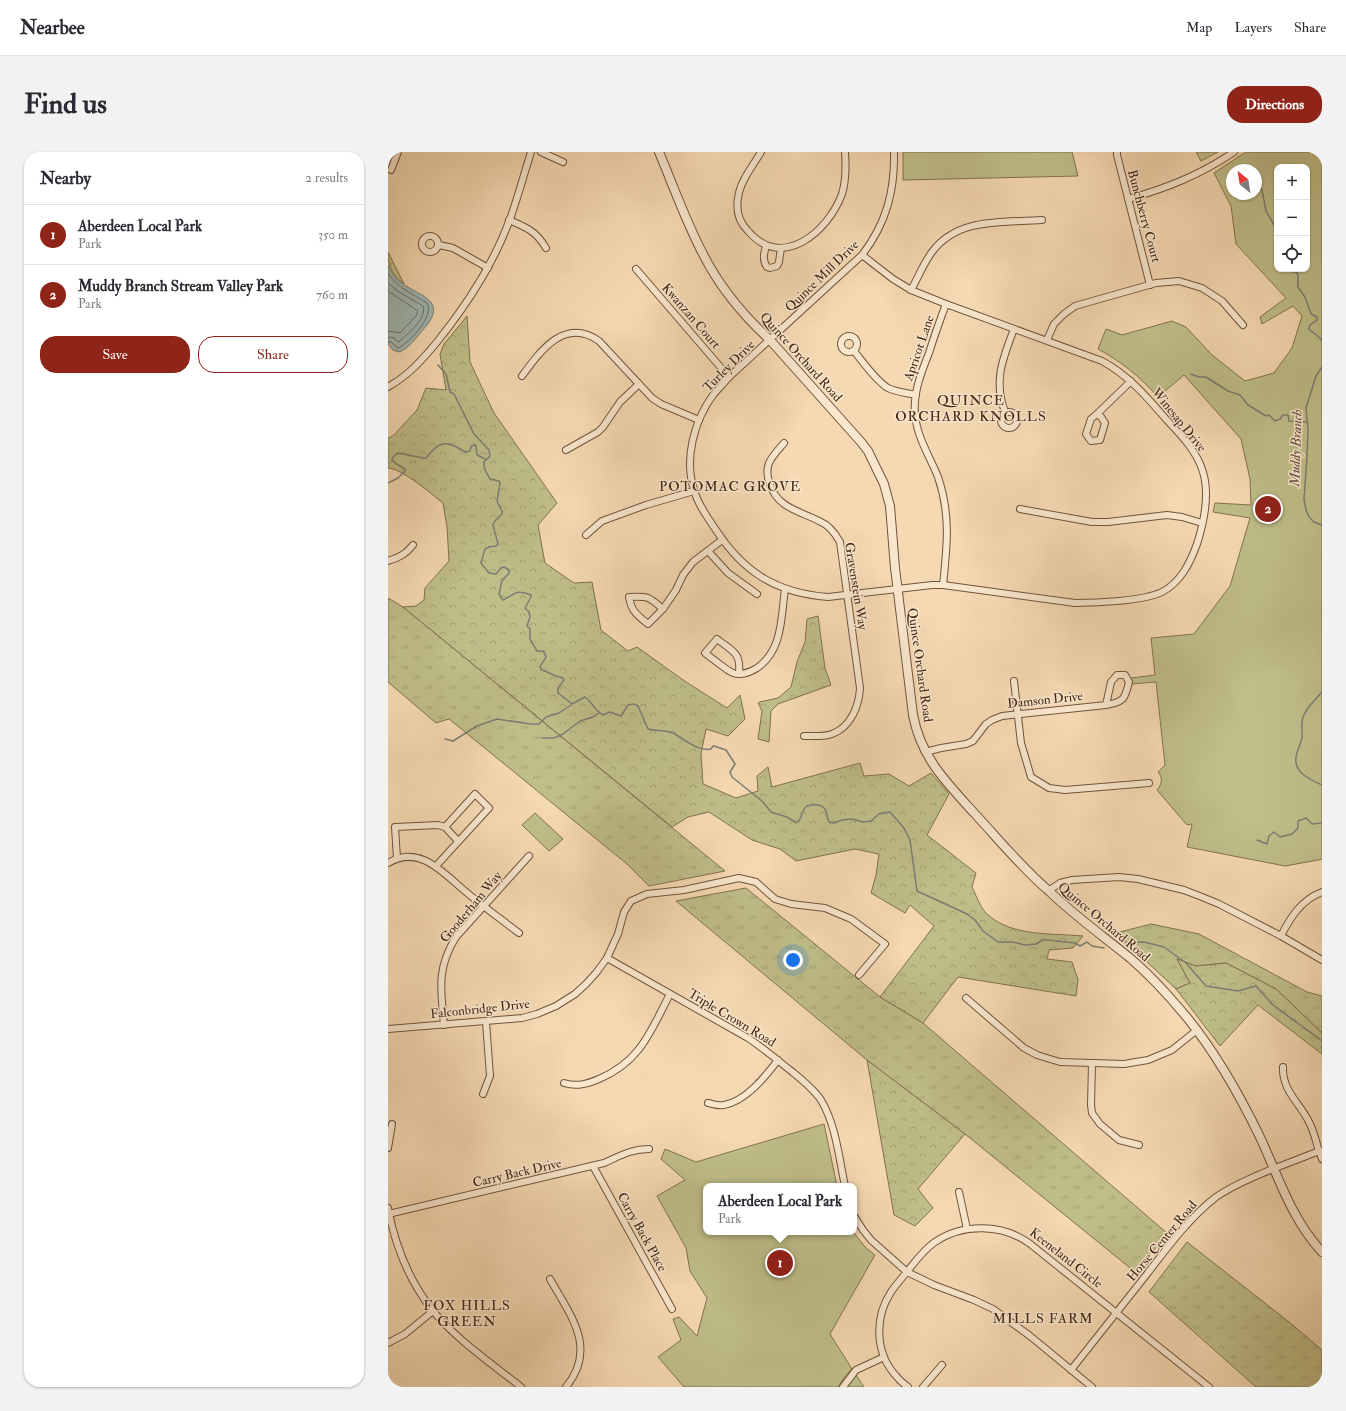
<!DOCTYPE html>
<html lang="en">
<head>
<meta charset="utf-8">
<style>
  body { margin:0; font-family:"IM FELL Double Pica",serif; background:#f2f2f3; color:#2b2b33 }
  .controls { position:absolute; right:12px; top:12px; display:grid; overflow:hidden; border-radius:8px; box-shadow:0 1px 3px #0004 }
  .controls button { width:36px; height:36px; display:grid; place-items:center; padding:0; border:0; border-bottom:1px solid #e1e1e2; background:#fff; color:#2b2b33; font:20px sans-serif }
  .compass { position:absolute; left:838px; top:12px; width:36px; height:36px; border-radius:50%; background:#fff; box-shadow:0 1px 3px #0004; rotate:330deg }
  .you { position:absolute; left:405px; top:808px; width:14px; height:14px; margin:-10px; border:3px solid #fff; border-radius:50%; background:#1a73e8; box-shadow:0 0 0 6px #1a73e833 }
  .badge { display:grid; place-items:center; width:26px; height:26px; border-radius:50%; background:#8f2418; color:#fff; font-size:13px; font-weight:700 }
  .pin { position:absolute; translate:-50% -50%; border:2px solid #fff; box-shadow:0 1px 4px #0006 }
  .popup { position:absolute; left:315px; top:1031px; width:154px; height:52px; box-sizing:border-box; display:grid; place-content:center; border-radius:8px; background:#fff; filter:drop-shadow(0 1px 3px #0005); font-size:13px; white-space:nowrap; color:#7c7c81 }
  .popup b { font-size:15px; color:#2b2b33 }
  .popup::after { content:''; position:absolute; left:50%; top:100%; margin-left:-8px; border:8px solid transparent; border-top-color:#fff }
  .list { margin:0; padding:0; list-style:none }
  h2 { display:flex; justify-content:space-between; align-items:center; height:52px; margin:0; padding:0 16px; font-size:17px }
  h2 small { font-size:13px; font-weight:400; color:#7c7c81 }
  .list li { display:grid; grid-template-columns:26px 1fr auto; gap:12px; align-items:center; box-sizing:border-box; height:60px; padding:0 16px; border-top:1px solid #e1e1e2 }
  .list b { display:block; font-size:15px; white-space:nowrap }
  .list p { margin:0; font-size:13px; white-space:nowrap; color:#7c7c81 }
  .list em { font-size:13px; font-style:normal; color:#7c7c81 }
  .actions { display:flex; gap:8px; padding:12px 16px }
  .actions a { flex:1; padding:9px 0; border:1px solid #8f2418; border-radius:16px; text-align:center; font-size:14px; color:#8f2418 }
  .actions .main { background:#8f2418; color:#fff }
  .icon { flex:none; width:22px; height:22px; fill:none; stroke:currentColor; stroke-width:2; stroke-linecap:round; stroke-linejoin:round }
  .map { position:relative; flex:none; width:934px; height:1235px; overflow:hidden; border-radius:16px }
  header { display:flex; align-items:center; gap:24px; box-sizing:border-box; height:56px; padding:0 20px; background:#fff; border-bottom:1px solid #e1e1e2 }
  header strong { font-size:19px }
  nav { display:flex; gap:22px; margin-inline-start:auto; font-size:14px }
  .intro { display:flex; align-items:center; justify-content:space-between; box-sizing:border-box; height:96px; padding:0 24px }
  h1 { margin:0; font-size:28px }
  .button { padding:10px 18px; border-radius:16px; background:#8f2418; color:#fff; font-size:14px; font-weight:700 }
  main { display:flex; gap:24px; padding:0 24px }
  aside { flex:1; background:#fff; border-radius:16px; box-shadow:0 1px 3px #0004 }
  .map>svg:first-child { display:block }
</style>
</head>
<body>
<header>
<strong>Nearbee</strong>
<nav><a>Map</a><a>Layers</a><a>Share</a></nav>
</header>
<div class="intro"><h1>Find us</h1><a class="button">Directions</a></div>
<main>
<aside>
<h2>Nearby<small>2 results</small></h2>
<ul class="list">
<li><span class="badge">1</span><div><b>Aberdeen Local Park</b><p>Park</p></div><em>350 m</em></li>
<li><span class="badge">2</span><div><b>Muddy Branch Stream Valley Park</b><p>Park</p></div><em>760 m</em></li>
</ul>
<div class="actions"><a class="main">Save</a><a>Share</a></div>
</aside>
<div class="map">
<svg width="934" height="1235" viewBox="0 0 934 1235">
  <defs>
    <pattern id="grass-tufts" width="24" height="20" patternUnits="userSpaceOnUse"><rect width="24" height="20" fill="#bfbe89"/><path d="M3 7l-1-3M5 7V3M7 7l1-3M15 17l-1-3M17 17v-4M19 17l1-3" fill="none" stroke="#a5a375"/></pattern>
    <pattern id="forest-crowns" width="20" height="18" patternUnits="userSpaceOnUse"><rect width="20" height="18" fill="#bfbe89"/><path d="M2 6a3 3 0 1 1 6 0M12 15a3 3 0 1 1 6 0" fill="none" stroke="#a5a375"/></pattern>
  </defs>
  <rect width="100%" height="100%" fill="#f5d9b2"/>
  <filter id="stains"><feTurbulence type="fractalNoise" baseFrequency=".005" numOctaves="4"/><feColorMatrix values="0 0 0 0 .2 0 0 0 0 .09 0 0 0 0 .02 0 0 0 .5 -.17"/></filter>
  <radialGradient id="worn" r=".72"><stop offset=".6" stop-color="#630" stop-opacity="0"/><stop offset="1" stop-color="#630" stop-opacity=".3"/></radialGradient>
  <g fill="url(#grass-tufts)" stroke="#82724e">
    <polygon points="0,446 15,455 337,719 261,734 239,712 61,567 48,571 0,530"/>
    <polygon points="358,736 492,845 535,871 780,1082 747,1120 577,982 479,908 288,749"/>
    <polygon points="763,772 811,782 919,840 934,844 934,881 888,837 838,811 808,814 789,807 802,831 788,837 728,781"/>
    <polygon points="799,1090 901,1170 934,1198 934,1235 868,1235 761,1140"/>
  </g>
  <g fill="url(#forest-crowns)" stroke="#82724e">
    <path d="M0,100L16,132C4,122 0,116 0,100Z"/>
    <path d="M79,164L82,210L106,261L169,351L150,373L157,411L186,431L204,430L213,478L240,499L249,495L298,530L339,556L352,543L357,567L340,584L318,577L313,602L315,632L348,646L370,639L369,624L380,615L384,635L472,611L476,624L501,622L521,634L543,621L561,642L539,683L588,721L584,735C588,743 593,757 599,762C624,785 663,781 695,784L685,796L661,798L659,807L684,810L690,828L688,844L570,825L535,871L492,845L546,774L522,753L517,761L483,741L488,723L491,702L467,697L408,709L392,697L364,688L321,660L300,665L284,675L15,455L28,454L36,448L37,436L61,409L59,375L55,351C43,342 15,317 0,316V286L5,284L29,258L38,236L58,238L52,202L56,192Z"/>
    <polygon points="430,464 437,516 443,533 390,552 383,559 381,590 370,587 374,559 370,551 372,550 390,546 403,535 409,510 417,490 419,467"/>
    <polygon points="789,807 808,814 838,811 888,837 934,881 934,902 870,853 832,894 788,837 802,831"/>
    <polygon points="479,908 577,982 530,1037 545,1056 527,1074 506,1063"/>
  </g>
  <g fill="#bfbe89" stroke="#82724e" fill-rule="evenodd">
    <polygon points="515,0 684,0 690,24 515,28"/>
    <polygon points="808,0 830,0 813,9"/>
    <path d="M858,0H934V707L930,708L897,714L799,695L804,672L799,673L769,638C774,632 775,626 770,620L777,613L768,530L744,532L743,526L767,523L763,486L806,482L842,434L862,366L825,360L827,351L863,353L862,327L853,287L796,223L770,245C752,225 734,210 710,197L718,177L734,183L784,169L798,175L824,203L857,229L886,221L904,196L914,164L905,154L874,172L872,165L898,146L848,92L843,54L826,21ZM889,15H919V117H889ZM844,18H868V42H844Z"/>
    <polygon points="147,661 175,687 161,699 134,673"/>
    <polygon points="436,972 449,1034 318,1034 318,1080 465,1080 478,1096 487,1103 442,1182 464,1217 458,1223 450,1235 296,1235 270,1205 293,1188 285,1167 291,1165 309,1184 319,1146 302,1119 298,1096 269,1044 297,1028 273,1007 277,997 308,1010"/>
    <polygon points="468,1223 476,1235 459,1235"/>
  </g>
  <path fill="#9fb8b5" stroke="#7b7e74" d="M0,113C2,117 5,123 8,126C26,145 66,145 33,180C27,187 20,197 11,200L5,198L0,192Z"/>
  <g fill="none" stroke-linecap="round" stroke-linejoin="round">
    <g stroke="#727064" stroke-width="1">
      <path d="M0,121C9,136 25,142 39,151C47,164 21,191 10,196L3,190H0"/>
      <path d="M0,131L11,140L35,154C39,167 20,181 12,189L10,190L6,186L0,185"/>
      <polyline points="0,139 30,159 28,164 12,181 0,179"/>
    </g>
    <g stroke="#7b7e74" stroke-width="1.5">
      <polyline points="857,13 860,18"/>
      <polyline points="868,30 874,38 878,59 889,78"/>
      <polyline points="901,117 902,119 908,120 910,123 910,135 917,145 923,162 929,165 929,168 922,173 921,177 933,187 934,190"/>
      <path d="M50,213L58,222L62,240L66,242L86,282L101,298L102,304L96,310C95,316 99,322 102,327L111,329L112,331L109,349L114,359V362L106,370L105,373L110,392L108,394L101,395L97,397L93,411L101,421L108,422L113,416L116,415L121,418V421L114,429L111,442L115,448C128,442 127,437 143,443V445L137,456L141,460L142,465L139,474L142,477V487L149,499H155L158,504C158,508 153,511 152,515L154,518C161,520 167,525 175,526L176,528L170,536V541L184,552L197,545C204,550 207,559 215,563L222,560L233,564L240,553L246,552L250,554L260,577C268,579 278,578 285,581C297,587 310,600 323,597L325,594H326L338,598L347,612L342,620L344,625L374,649L383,660L399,665L407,670H410C415,665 413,658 419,654C428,652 438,651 439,664C440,666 440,668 441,670L446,671L454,668L464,667L475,670L483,669L491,662L502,660L516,676L522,688L529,739L579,762L587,768L595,779L610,790H625L637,793L648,792L655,788H660L687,791L692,794L699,790L704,794L716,796"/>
      <polyline points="934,215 928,224 918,256 920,277 919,305 916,347 918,358 921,365 926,370 934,373"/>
      <polyline points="803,222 811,225 818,225 840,239 852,243 860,253 878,264 881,263 887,269 892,267 895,263 900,263 901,269 919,270"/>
      <path d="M0,331L10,326L17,319V317L7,311L4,308L5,305L10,301L35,306H38C45,298 52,288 64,293C69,295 73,298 78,300L82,299L83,295L86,293L88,294L89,303L97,307"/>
      <path d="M934,540C927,548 915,559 914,570C913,576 915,580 914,586C913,592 908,600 908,606C906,621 923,628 934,633"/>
      <polyline points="154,586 166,586 175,582 192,569 205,565 211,561"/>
      <polyline points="57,587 65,589 89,574 109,567 143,572 151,572 158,565 171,561 183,553"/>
      <polyline points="869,688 879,692 881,684 886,680 892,685 904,682 910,676 910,669 918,666 924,672 933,671 934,670"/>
      <polyline points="736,791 756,790 776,795 798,811 818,834 850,839 868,834 885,853 934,889"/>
    </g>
    <g stroke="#70543b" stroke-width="8">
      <g id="minor">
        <polyline points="153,0 175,10"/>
        <path d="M373,0C365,14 352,29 350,46C348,58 351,70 360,79C394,119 440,80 454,42C458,29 458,14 457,0"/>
        <polyline points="729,0 729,3 762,133"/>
        <polyline points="3,18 10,0"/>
        <path d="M740,47C779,36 812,23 846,0"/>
        <path d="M121,68C138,75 148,79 158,96"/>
        <circle cx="42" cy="92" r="8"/>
        <polyline points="51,93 65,96 100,116"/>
        <path d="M378,94C376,101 374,108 379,115L382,116L389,114L391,110L393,96"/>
        <path d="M474,103L505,127L523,138L558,152L714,209C740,223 758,244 777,266C792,282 809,299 815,320C822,343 816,370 809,392C802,411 793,430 774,440C755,449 709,451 687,451L555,433H544L440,445C389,441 356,421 328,378C320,366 310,353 306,338C296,307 306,269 325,243C330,237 336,231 341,225L474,103C498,72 507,39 506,0"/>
        <polyline points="248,117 341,225"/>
        <path d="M523,138C530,126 535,112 544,100C570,65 615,71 654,68"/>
        <circle cx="461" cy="192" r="8"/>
        <polyline points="659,188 666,172 676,162 687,154 768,131 791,129 814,136 834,149 855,173"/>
        <path d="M466,199C475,210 488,229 500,236C508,240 519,241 528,243"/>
        <path d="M134,224C153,198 177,165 211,189L264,246L273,252L311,268"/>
        <path d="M0,235C21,223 34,208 49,190C78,154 106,111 122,67C130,45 136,22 143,0"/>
        <circle cx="621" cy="268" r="8"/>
        <path d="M617,260C605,229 615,206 626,177"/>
        <polygon points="709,262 713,265 717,271 712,288 703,289 698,282 703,267"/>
        <polyline points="709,262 743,229"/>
        <path d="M396,291C391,297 384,304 381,311C378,319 379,325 382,332C389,356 412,359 431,369C441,373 447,381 452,390L472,536C471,554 463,575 444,582C437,585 425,584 416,584"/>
        <polyline points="178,298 210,280 215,275 232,250 251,232"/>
        <polyline points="632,357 704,370 720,370 779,363 794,365 814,371"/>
        <polyline points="198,383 214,369 258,353 306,339"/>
        <polyline points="320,399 340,421 369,442"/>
        <path d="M0,409C12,405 18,402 25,393"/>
        <path d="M555,433C559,395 563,363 550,325C542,305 529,285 527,263C525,241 533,221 541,201C546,185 552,168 558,152"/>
        <path d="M275,457C260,444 260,444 241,445C243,459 250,464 260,472L275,457L288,438L295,423L305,410L334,388"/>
        <path d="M351,521C353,500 344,499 329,487L317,501C324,506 339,519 345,521C354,524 362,520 369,516C395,498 393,465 397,437"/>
        <polyline points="626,529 633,591 643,625 661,636 677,638 761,631"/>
        <path d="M537,600L553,596L578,592L585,589L598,572L604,568L614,564L718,553C736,550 737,547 741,530L737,523H729L723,530L718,553"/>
        <polyline points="9,706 7,675 50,673 57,675 70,689"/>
        <path d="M0,711C32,692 55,721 77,739C94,754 113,767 131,781"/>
        <polyline points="48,714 101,656 87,642 57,675"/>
        <polyline points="660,739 672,731 684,728 731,725 750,727 796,738 814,745 831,752 893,784"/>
        <path d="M934,740C913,748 902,766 893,784L934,808"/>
        <path d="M219,806L360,886C375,896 388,907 402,918C413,927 425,936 433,948C448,973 451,1006 457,1034"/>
        <polyline points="578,846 636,896 649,903 672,910 736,912 760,908 784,898 809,878"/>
        <path d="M56,873C53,838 48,817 68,785L141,704"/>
        <polyline points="0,877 134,866 149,862 168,854 187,842 198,832 208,821 219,806 230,782 236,760 243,749 259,742 296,738 351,726 368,730 387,747 403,752 437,756 463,767 497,792 471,823"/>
        <polyline points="704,911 703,953 704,961 712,972 731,988 751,993"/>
        <path d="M176,931C189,935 199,932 211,927C253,909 262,880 282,842"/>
        <polyline points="95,942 102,924 98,870"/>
        <path d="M320,951C325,952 330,954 336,953C358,949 377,925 390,908"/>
        <polyline points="0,996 4,972"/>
        <polyline points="934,999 931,999 934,1007"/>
        <polyline points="205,1014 284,1157"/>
        <polyline points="571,1040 579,1077"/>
        <path d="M0,1056C7,1093 21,1129 45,1159C69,1188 103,1211 133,1235"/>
        <path d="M0,1062L216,1011C232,1004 243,997 261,997"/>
        <polyline points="466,1064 475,1078 483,1088 519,1120 546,1133 586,1148 605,1157 642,1184 704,1235"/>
        <path d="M162,1127C182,1163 210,1196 178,1235"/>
        <polyline points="0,1191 17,1182 45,1159"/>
        <path d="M683,1218C708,1186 734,1154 759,1122C779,1096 802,1065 828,1045C856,1026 899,1012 931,999C928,990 926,979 921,970C912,951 894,939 895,915"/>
        <polyline points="455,1235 468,1218 496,1205"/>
        <path d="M520,1235C516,1232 512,1229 509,1225C487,1202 486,1166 503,1140C507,1134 513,1127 518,1121C527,1110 535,1098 547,1090C575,1071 614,1072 641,1091L821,1235"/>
        <polyline points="535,1235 554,1213"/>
      </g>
    </g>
    <g stroke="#70543b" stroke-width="10">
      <path id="tertiary" d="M271,0C285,33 298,70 315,102C331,134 356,164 382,188L473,290L480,299L496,332L502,354L507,416L525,563C533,606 559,631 588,663C612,689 635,717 662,740C687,764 715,784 742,806C763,824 783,846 801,868C829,903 851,942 871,983C890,1023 903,1067 934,1100"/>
    </g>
    <use href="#minor" stroke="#f8e6cd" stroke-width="6"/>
    <use href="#tertiary" stroke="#f8e6cd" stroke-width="8"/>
  </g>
  <g text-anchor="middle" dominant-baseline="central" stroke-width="3" stroke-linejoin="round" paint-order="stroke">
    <g font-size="13" fill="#442713" stroke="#f8e6cd">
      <text transform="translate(756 64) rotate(75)">Bunchberry Court</text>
      <text transform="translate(434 124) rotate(-44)">Quince Mill Drive</text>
      <text transform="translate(303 164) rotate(49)">Kwanzan Court</text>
      <text transform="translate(531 196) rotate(-71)">Apricot Lane</text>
      <text transform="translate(413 205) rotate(48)">Quince Orchard Road</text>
      <text transform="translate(341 214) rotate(-45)">Turley Drive</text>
      <text transform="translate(791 268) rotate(51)">Winesap Drive</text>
      <text transform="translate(468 434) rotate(81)">Gravenstein Way</text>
      <text transform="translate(532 513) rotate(82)">Quince Orchard Road</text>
      <text transform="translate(657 548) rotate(-6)">Damson Drive</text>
      <text transform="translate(83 755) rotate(-50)">Gooderham Way</text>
      <text transform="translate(716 770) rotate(40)">Quince Orchard Road</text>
      <text transform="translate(92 857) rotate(-6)">Falconbridge Drive</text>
      <text transform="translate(344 866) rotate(31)">Triple Crown Road</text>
      <text transform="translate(129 1021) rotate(-13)">Carry Back Drive</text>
      <text transform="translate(254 1080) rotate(61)">Carry Back Place</text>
      <text transform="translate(774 1089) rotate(-50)">Horse Center Road</text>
      <text transform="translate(678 1106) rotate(38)">Keeneland Circle</text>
    </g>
    <g font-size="14" letter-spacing="1" fill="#442713" stroke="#f8e6cd">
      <text x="583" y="248">QUINCE<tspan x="583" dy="16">ORCHARD KNOLLS</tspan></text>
      <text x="342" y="334">POTOMAC GROVE</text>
      <text x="79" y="1153">FOX HILLS<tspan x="79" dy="16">GREEN</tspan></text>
      <text x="655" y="1166">MILLS FARM</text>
    </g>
    <g font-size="14" font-style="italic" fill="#5b4b3c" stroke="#f8e6cd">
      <text transform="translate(908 296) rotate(-88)">Muddy Branch</text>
    </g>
  </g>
  <rect width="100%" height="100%" filter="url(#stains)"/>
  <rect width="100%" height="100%" fill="url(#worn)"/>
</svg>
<div class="controls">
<button>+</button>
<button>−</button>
<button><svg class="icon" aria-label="locate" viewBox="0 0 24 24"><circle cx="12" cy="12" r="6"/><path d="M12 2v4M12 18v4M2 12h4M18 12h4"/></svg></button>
</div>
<svg class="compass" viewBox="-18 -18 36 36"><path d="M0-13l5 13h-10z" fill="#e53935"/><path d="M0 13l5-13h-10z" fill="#7c7c81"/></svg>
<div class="you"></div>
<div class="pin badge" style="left:392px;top:1111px">1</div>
<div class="popup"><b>Aberdeen Local Park</b>Park</div>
<div class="pin badge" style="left:880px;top:357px">2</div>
</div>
</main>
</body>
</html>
